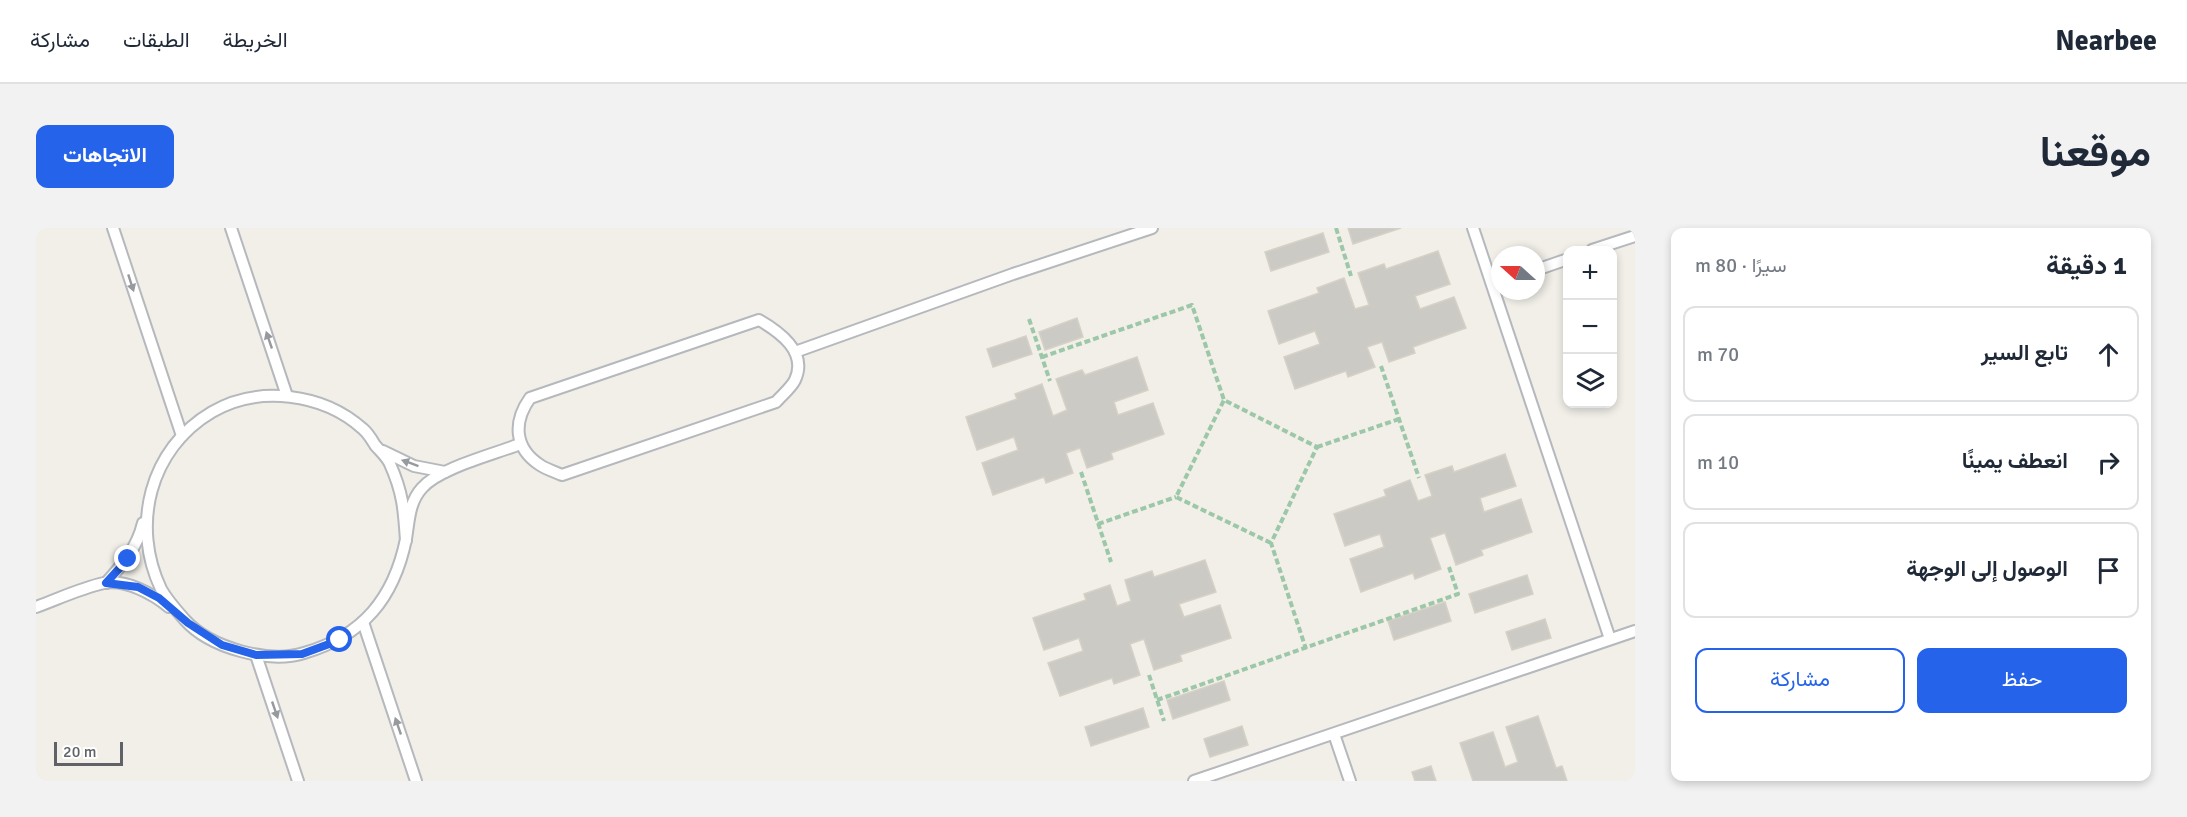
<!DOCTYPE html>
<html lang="ar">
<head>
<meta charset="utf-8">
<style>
  body { margin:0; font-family:Signika,Vazirmatn,sans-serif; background:#f2f2f3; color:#1f2937; direction:rtl }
  .controls { position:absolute; right:18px; top:18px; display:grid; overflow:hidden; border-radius:12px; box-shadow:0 3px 9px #0003 }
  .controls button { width:54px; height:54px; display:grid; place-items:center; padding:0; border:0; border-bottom:2px solid #e0e1e3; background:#fff; color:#1f2937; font:30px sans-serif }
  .compass { position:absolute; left:1455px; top:18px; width:54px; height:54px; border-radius:50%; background:#fff; box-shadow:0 3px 9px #0003; rotate:291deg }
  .scale { position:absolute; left:18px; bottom:15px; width:69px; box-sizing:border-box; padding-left:6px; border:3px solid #5f6368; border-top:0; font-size:16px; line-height:21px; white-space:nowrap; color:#5f6368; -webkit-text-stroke:4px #fff; paint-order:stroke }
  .stop { position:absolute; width:18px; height:18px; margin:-14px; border:4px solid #2563eb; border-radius:50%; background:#fff }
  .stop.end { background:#2563eb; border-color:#fff; box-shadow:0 2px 6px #0008 }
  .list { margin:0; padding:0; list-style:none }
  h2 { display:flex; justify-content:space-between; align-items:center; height:78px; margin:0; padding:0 24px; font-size:26px }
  h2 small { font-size:20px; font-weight:400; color:#747a83 }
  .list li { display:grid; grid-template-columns:39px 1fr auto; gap:18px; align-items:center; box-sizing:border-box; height:96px; margin:0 12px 12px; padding:0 12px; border:2px solid #e0e1e3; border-radius:12px }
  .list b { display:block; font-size:22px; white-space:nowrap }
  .list em { font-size:20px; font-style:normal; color:#747a83 }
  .actions { display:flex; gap:12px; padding:18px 24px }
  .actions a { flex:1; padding:14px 0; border:2px solid #2563eb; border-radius:12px; text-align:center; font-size:21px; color:#2563eb }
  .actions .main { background:#2563eb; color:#fff }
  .icon { flex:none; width:33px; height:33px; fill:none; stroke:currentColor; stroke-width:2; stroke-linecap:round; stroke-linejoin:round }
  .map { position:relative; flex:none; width:1599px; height:553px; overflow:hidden; direction:ltr; border-radius:12px }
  header { display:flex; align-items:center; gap:36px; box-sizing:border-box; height:84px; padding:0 30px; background:#fff; border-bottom:2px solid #e0e1e3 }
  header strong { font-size:28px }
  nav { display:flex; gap:33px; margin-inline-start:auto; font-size:21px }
  .intro { display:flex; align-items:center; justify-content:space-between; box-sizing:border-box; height:144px; padding:0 36px }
  h1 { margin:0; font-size:42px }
  .button { padding:15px 27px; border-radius:12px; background:#2563eb; color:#fff; font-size:21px; font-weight:700 }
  main { display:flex; gap:36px; padding:0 36px }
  aside { flex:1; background:#fff; border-radius:12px; box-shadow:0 3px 9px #0003 }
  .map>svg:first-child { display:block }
</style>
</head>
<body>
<header>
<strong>Nearbee</strong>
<nav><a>الخريطة</a><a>الطبقات</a><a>مشاركة</a></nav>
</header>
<div class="intro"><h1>موقعنا</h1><a class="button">الاتجاهات</a></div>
<main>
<aside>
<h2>1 دقيقة<small>سيرًا · 80 m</small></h2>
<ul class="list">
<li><svg class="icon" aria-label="ahead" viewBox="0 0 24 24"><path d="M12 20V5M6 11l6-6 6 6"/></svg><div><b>تابع السير</b></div><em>70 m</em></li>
<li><svg class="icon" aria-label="right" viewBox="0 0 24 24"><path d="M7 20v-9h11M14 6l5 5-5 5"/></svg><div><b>انعطف يمينًا</b></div><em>10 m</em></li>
<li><svg class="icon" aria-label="arrive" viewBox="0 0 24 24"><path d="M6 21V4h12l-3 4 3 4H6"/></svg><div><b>الوصول إلى الوجهة</b></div></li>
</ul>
<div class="actions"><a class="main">حفظ</a><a>مشاركة</a></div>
</aside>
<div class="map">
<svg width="1599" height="553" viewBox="0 0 1599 553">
  <rect width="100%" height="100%" fill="#f1efe8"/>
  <g fill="#cccac5" stroke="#d6d1c6" stroke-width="1.5">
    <polygon points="1312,0 1365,0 1317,16"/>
    <polygon points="1287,5 1293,24 1235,43 1229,24"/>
    <polygon points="1402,23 1414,56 1379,68 1384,81 1418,69 1430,100 1377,119 1379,125 1353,134 1346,114 1331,119 1339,139 1312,149 1310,143 1259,161 1248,129 1284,116 1279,103 1243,116 1232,83 1283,65 1281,60 1308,50 1319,81 1333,77 1322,45 1348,36 1350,41"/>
    <polygon points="1041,90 1047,109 1009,122 1003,104"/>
    <polygon points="990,108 996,126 957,139 951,121"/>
    <polygon points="1101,129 1112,162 1078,174 1082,187 1117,175 1128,206 1075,225 1077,231 1051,240 1044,220 1030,225 1037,245 1010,255 1008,249 957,267 946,235 982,222 978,209 941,222 930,189 981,171 979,166 1006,156 1017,188 1031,182 1020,151 1046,142 1049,147"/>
    <polygon points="1469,226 1480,258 1444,270 1448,284 1485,271 1496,304 1445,322 1447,327 1420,337 1409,305 1394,310 1405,341 1379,351 1377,345 1325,364 1314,331 1348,319 1344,306 1309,318 1298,286 1350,268 1348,262 1374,252 1382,273 1396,268 1389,247 1416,238 1418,244"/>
    <polygon points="1169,332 1180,364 1143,376 1148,389 1184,377 1195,410 1144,427 1146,433 1118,442 1108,411 1094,416 1104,447 1078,456 1076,450 1024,468 1012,435 1047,423 1043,410 1008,422 997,390 1050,372 1048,366 1074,357 1081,378 1095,373 1089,352 1116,343 1118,349"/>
    <polygon points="1491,347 1497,366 1439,385 1433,366"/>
    <polygon points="1409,374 1415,393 1358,412 1352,393"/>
    <polygon points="1509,391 1515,410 1476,422 1470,404"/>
    <polygon points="1188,453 1194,472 1137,491 1131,472"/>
    <polygon points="1107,480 1113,499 1055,518 1049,499"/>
    <polygon points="1502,488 1520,540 1526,538 1531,553 1437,553 1424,515 1457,504 1469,539 1482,534 1470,499"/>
    <polygon points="1206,498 1212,517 1174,529 1168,511"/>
    <polygon points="1395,538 1400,553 1379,553 1376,544"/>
  </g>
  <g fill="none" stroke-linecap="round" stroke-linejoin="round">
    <g stroke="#b5b8bc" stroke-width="14">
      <g id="lane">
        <polyline points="77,0 146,208"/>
        <polyline points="195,0 251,168"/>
        <polyline points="1437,0 1574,411"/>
        <polyline points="1556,22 1599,8"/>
        <polyline points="1500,42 1532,31"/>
        <path d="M723,92C744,104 772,124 759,152C755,160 746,167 740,174L526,247C519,244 510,241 504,237C478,220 477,194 494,170Z"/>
        <polyline points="759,124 977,46 1116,0"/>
        <polyline points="347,223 378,238 409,244"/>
        <path d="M370,313C368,282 367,265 354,236C351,229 344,223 339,217C336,212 332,205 327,201C287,165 222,157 176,184C113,221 95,298 125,361C131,372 141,383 149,392C174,420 233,436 268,425C327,408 358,370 370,311C373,293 373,274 386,260C403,240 459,226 484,216"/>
        <path d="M70,355C87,336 101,320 107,295"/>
        <path d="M0,379C22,371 45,360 68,355C90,351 117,366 133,379"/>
        <polyline points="327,394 380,553"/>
        <polyline points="220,427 262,553"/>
        <polyline points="1298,506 1314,553"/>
        <polyline points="1158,553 1599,403"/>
      </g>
    </g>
    <g stroke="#9cc7a9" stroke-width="4" stroke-dasharray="6 3" stroke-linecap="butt">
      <polyline points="1300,0 1315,48"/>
      <polyline points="993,91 1014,153"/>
      <polyline points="1006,129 1156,77 1188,172"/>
      <polyline points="1345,138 1383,250"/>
      <polyline points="1281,219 1363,191"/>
      <polyline points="1045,244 1075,334"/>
      <polyline points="1062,296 1140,269"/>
      <polyline points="1235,315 1140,269 1188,172 1281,219 1235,315 1270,421"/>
      <polyline points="1113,447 1128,493"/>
      <polyline points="1121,472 1422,366 1413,339"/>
    </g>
    <use href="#lane" stroke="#fff" stroke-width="10"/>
  </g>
  <defs><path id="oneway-solid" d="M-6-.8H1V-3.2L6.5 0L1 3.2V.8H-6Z" transform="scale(1.5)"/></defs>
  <g fill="#979a9d">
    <use href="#oneway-solid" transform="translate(95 55) rotate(72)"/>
    <use href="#oneway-solid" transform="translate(233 112) rotate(-109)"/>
    <use href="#oneway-solid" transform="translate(374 235) rotate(-160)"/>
    <use href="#oneway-solid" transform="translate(239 482) rotate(71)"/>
    <use href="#oneway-solid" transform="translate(362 498) rotate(-109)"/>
  </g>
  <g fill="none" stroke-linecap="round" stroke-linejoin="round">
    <polyline stroke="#2563eb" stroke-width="8" points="92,331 70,355 102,359 123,370 152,395 186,417 220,427 266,426 304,412"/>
  </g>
</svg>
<div class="controls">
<button>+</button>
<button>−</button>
<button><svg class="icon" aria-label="layers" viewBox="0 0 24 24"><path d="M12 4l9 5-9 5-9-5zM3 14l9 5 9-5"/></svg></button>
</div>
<svg class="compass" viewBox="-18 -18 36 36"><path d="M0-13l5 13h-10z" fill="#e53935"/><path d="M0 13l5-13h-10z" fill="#747a83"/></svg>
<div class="scale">20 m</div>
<div class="stop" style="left:304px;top:412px"></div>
<div class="stop end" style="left:92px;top:331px"></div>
</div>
</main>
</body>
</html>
